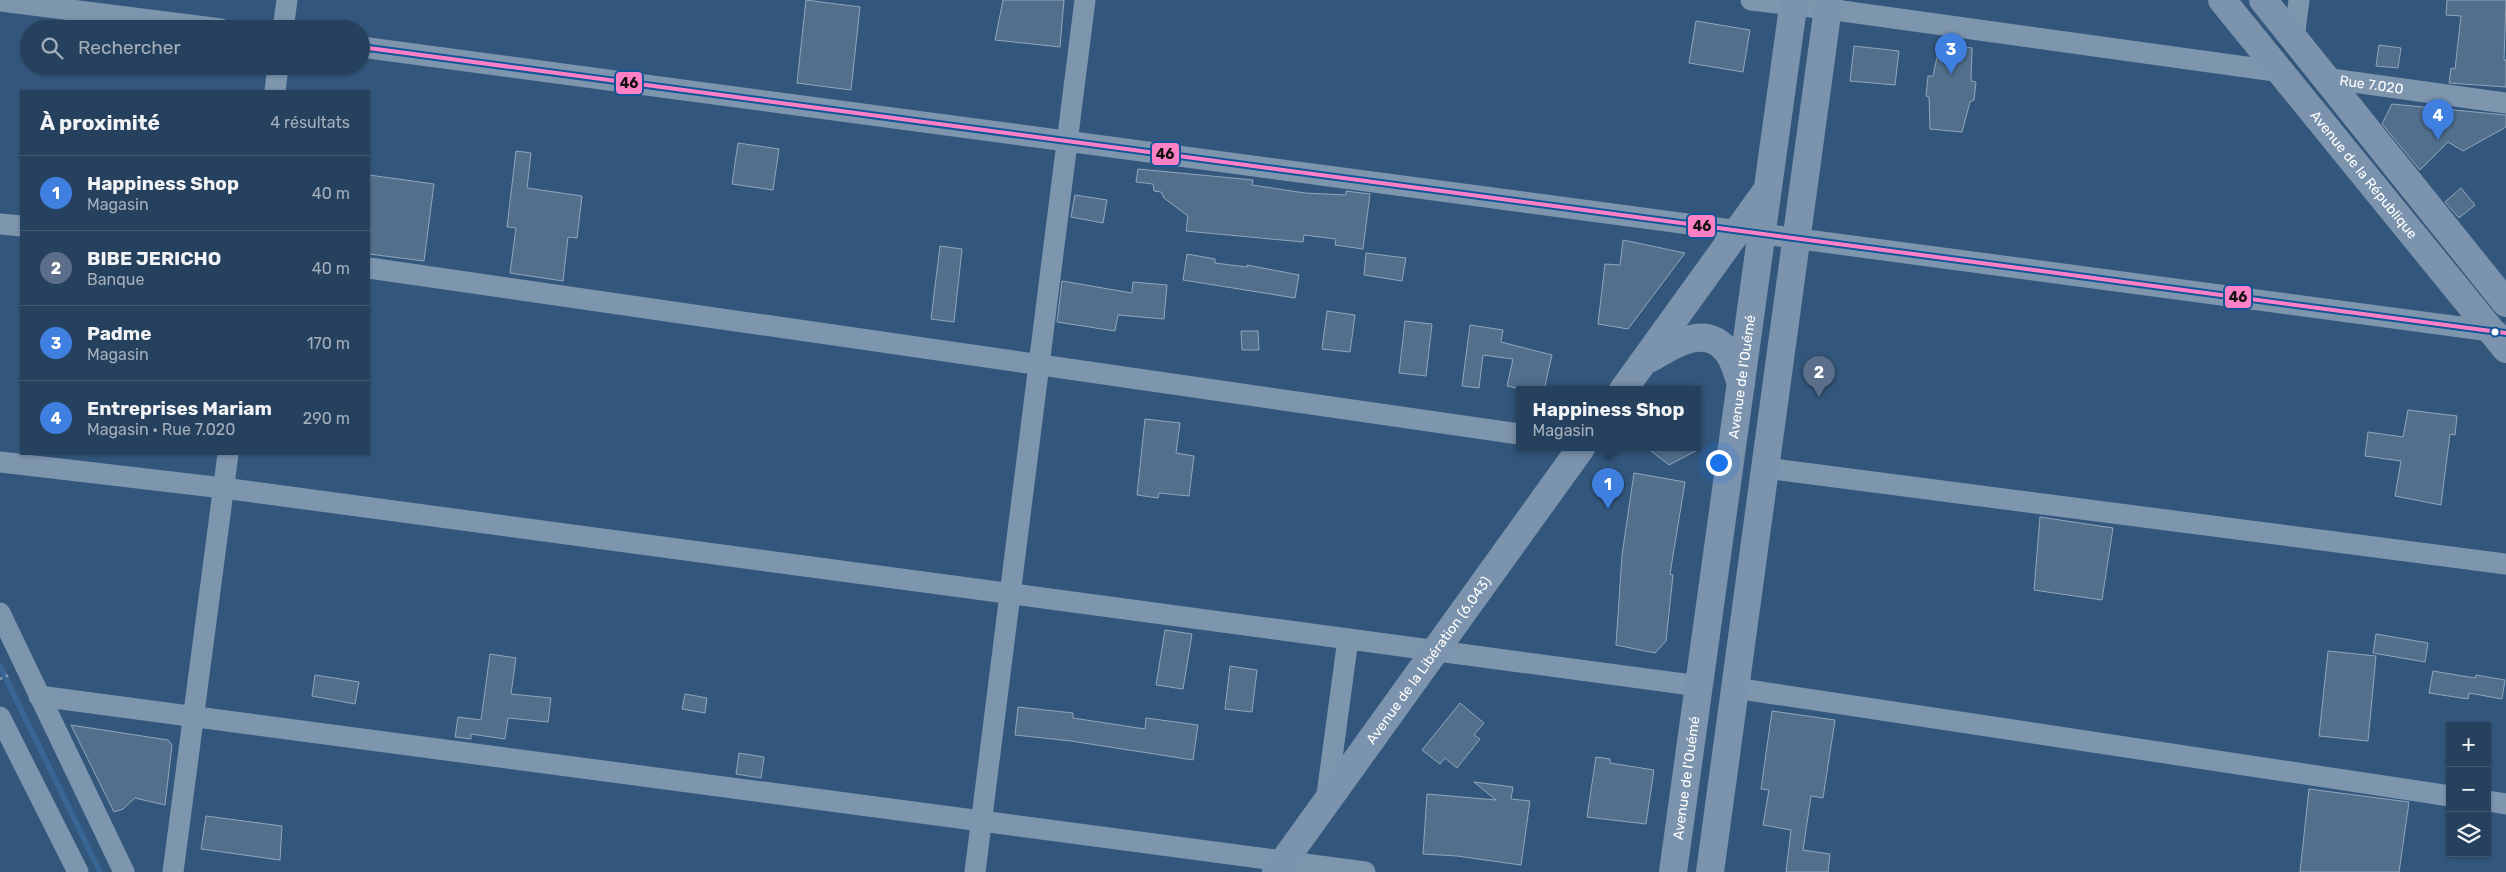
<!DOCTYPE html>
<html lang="fr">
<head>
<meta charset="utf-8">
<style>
  body { margin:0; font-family:Rubik,sans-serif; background:#2e4863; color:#f1f3f6 }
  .controls { position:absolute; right:15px; bottom:15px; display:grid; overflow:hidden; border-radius:0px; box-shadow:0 1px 4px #0004 }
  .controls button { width:45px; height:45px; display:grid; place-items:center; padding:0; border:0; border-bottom:1px solid #425a72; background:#26415d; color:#f1f3f6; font:25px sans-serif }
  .you { position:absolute; left:1718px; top:462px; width:18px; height:18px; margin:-12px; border:4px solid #fff; border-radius:50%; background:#1a73e8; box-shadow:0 0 0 8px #1a73e833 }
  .badge { display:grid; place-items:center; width:32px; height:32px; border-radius:50%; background:#bca0f2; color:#fff; font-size:16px; font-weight:700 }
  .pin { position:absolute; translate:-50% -41px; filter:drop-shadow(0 1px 2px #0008) }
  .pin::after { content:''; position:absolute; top:26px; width:18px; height:15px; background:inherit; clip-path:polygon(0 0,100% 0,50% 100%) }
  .popup { position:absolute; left:1516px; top:386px; width:185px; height:65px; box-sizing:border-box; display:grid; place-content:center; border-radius:0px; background:#26415d; filter:drop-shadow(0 1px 4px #0005); font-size:16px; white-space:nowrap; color:#a4afbc }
  .popup b { font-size:19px; color:#f1f3f6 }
  .popup::after { content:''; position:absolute; left:50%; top:100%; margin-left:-10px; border:10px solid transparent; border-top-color:#26415d }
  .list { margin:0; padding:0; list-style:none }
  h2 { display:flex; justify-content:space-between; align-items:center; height:65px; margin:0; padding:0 20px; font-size:21px }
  h2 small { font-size:16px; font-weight:400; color:#a4afbc }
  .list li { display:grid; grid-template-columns:32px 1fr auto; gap:15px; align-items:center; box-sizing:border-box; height:75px; padding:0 20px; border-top:1px solid #425a72 }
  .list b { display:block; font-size:19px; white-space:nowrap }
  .list p { margin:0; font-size:16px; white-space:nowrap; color:#a4afbc }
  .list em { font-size:16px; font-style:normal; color:#a4afbc }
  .icon { flex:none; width:28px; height:28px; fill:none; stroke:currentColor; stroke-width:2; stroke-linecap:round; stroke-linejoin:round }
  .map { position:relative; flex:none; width:2506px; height:872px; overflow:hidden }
  .search { position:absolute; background:#26415d; box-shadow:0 1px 4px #0004; left:20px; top:20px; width:350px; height:55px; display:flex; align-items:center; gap:12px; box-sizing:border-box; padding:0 18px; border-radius:28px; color:#a4afbc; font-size:19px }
  .panel { position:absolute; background:#26415d; box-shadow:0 1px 4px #0004; left:20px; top:90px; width:350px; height:365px; border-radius:0px }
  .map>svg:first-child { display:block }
</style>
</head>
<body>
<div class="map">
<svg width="2506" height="872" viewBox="0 0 2506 872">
  <rect width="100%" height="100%" fill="#33577c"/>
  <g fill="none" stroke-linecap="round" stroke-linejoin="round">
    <polyline stroke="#396695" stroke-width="5.5" points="0,666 100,872"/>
  </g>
  <g fill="#526f8c" stroke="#92a6bb">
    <polygon points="806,0 860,7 851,90 797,83"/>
    <polygon points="1003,0 1064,0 1060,47 995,40"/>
    <polygon points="2447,0 2506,0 2504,60 2506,60 2506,87 2449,83 2451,68 2455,69 2461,16 2446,15"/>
    <polygon points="1696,21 1750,30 1743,72 1689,63"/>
    <polygon points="1940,43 1972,48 1971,81 1976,82 1974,100 1970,102 1962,132 1930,129 1929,97 1926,96 1928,76 1933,76"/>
    <polygon points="2379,45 2401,48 2398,68 2376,66"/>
    <polygon points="1854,46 1899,51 1895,85 1850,81"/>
    <polygon points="2392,104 2506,115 2506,127 2463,151 2448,142 2420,170 2382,124"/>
    <polygon points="738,143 779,149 773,190 732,184"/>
    <polygon points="516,151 531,153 527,188 582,196 577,238 568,237 563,281 510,273 516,228 507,227"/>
    <polygon points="1138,169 1253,180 1252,185 1305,193 1346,195 1346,191 1370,194 1363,249 1335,245 1336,239 1304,235 1303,242 1186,231 1188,216 1164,198 1161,192 1154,191 1153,184 1136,182"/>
    <polygon points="369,175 434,184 424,261 369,254"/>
    <polygon points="2461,188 2475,205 2459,218 2445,202"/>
    <polygon points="1075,195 1107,200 1103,223 1071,217"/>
    <polygon points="1623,240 1685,253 1628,329 1598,324 1605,264 1620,265"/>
    <polygon points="940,246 962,249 954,322 931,319"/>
    <polygon points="1366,253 1406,258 1402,281 1364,275"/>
    <polygon points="1187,254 1215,259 1215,263 1247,267 1247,265 1299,275 1295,298 1183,280"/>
    <polygon points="1062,281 1132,293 1133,282 1167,285 1164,319 1118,315 1115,331 1057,322"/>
    <polygon points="1327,311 1355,315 1350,352 1322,349"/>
    <polygon points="1405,321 1432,324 1426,376 1399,373"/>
    <polygon points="1470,325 1503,330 1501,342 1552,355 1544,390 1526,390 1507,386 1513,359 1483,355 1479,388 1462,386"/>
    <polygon points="1241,331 1258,331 1259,350 1242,350"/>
    <polygon points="2408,410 2457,416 2455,435 2450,434 2441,505 2395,496 2401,461 2365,456 2368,432 2403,437"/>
    <polygon points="1145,419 1180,423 1176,453 1194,456 1189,496 1159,493 1158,498 1137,495"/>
    <polygon points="1647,448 1701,448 1669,465"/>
    <polygon points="1634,473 1685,482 1670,574 1673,575 1666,641 1655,653 1616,645 1622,555"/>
    <polygon points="2040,517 2113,528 2102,600 2034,590"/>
    <polygon points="1165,630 1192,634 1183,689 1156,685"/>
    <polygon points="2376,634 2428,643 2425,662 2373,653"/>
    <polygon points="2328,651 2376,656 2368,741 2319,736"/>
    <polygon points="490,654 516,658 511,694 551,698 548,722 508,718 505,739 471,734 471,739 455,737 458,717 481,720"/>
    <polygon points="1230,666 1257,670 1252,712 1225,709"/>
    <polygon points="2433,671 2475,678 2476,675 2505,680 2502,699 2469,693 2468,699 2429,693"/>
    <polygon points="315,675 359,682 355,704 312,696"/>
    <polygon points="685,694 707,698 705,713 682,709"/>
    <polygon points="1460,703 1484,723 1474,735 1480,739 1457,768 1445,758 1440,764 1422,750"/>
    <polygon points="1018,707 1073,713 1073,718 1145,729 1146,718 1198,725 1193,760 1071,741 1015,735"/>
    <polygon points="1772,711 1835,720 1823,798 1811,796 1803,850 1830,854 1828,872 1786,872 1791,830 1763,825 1769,790 1761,789"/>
    <polygon points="71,725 168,740 172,745 165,805 135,798 123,809 114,812"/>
    <polygon points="739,753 764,757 761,778 736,774"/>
    <polygon points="1596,757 1610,759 1610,763 1654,770 1646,824 1587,817"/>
    <polygon points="1474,782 1513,787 1511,799 1530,801 1521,865 1457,856 1423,854 1427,794 1496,800"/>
    <polygon points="2309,789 2409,802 2399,872 2300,872"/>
    <polygon points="206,816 282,826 280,860 201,849"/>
  </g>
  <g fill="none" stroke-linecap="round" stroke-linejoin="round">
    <polyline stroke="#7e95ae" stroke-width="3" stroke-dasharray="2.5 4" stroke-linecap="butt" points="0,679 9,675"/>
    <g stroke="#7e95ae" stroke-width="21">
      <polyline points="1751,0 1828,9 2282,72"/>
      <polyline points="0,1 221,29"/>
      <polyline points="283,29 287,0"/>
      <polyline points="2294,38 2299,0"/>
      <polyline points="361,47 2498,332"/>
      <path id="s1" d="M2324,78L2506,103"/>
      <polyline points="275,91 278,66"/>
      <polyline points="0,224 21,226"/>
      <polyline points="369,268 1519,434"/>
      <polyline points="0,462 223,488 1699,686"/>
      <polyline points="1765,468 2506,564"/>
      <polyline points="0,613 124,872"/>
      <polyline points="1735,688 2450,796"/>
      <polyline points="39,696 1365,872"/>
      <polyline points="0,717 78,872"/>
      <polyline points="2487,801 2506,804"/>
      <polyline points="1326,802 1348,639"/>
      <polyline points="173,872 228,454"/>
      <polyline points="975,872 1085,0"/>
    </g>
    <g stroke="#7b93ac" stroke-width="28">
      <path id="s2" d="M2222,0L2506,349"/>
      <polyline points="2263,0 2506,303"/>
      <path d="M1651,358C1676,343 1708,323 1729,354C1735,362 1737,374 1741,383"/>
      <polyline points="1623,390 1765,193"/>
      <path id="s3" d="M1276,872L1581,448"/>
      <path id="s4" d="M1673,872L1794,0"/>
      <polyline points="1710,872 1829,0"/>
    </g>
    <g stroke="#15569a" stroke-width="8">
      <polyline id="bus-1" points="361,47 2506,333"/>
    </g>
    <use href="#bus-1" stroke="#ff80c5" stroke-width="4"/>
  </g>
  <circle fill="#fff" stroke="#15569a" stroke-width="2" cx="2495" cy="332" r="4.5"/>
  <g text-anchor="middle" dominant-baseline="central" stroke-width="4.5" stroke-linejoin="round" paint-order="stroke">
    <g font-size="14" fill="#fff" stroke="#15569a">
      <text stroke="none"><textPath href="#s1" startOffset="48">Rue 7.020</textPath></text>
      <text stroke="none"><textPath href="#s2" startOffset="225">Avenue de la République</textPath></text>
      <text stroke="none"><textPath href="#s4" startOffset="500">Avenue de l'Ouémé</textPath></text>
      <text stroke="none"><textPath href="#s3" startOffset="261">Avenue de la Libération (6.043)</textPath></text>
      <text stroke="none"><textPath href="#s4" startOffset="95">Avenue de l'Ouémé</textPath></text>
    </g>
  </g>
  <g stroke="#15569a" stroke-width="2">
    <rect x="615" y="71" width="28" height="24" rx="5" fill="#ff80c5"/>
    <rect x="1151" y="142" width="29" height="24" rx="5" fill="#ff80c5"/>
    <rect x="1687" y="214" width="29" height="24" rx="5" fill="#ff80c5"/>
    <rect x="2224" y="285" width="28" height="24" rx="5" fill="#ff80c5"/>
  </g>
  <g font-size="14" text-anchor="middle" font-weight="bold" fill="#111">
    <text x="629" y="88">46</text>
    <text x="1165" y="159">46</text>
    <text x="1702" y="231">46</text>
    <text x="2238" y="302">46</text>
  </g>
</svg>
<div class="controls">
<button>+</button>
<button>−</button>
<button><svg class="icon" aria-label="layers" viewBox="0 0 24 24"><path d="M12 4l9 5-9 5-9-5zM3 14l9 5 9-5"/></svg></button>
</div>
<div class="you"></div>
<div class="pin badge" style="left:1608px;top:509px;background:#3f7fe0">1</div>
<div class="popup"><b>Happiness Shop</b>Magasin</div>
<div class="pin badge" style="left:1819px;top:397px;background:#5c6f8a">2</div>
<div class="pin badge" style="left:1951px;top:74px;background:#3f7fe0">3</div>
<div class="pin badge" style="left:2438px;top:140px;background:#3f7fe0">4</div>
<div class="search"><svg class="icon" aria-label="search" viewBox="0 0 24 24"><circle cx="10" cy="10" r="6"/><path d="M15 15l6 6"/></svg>Rechercher</div>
<section class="panel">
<h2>À proximité<small>4 résultats</small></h2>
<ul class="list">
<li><span class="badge" style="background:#3f7fe0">1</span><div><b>Happiness Shop</b><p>Magasin</p></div><em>40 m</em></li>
<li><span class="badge" style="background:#5c6f8a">2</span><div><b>BIBE JERICHO</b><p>Banque</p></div><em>40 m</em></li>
<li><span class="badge" style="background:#3f7fe0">3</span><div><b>Padme</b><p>Magasin</p></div><em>170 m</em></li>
<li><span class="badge" style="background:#3f7fe0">4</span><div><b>Entreprises Mariam</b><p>Magasin · Rue 7.020</p></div><em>290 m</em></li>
</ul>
</section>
</div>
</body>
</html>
